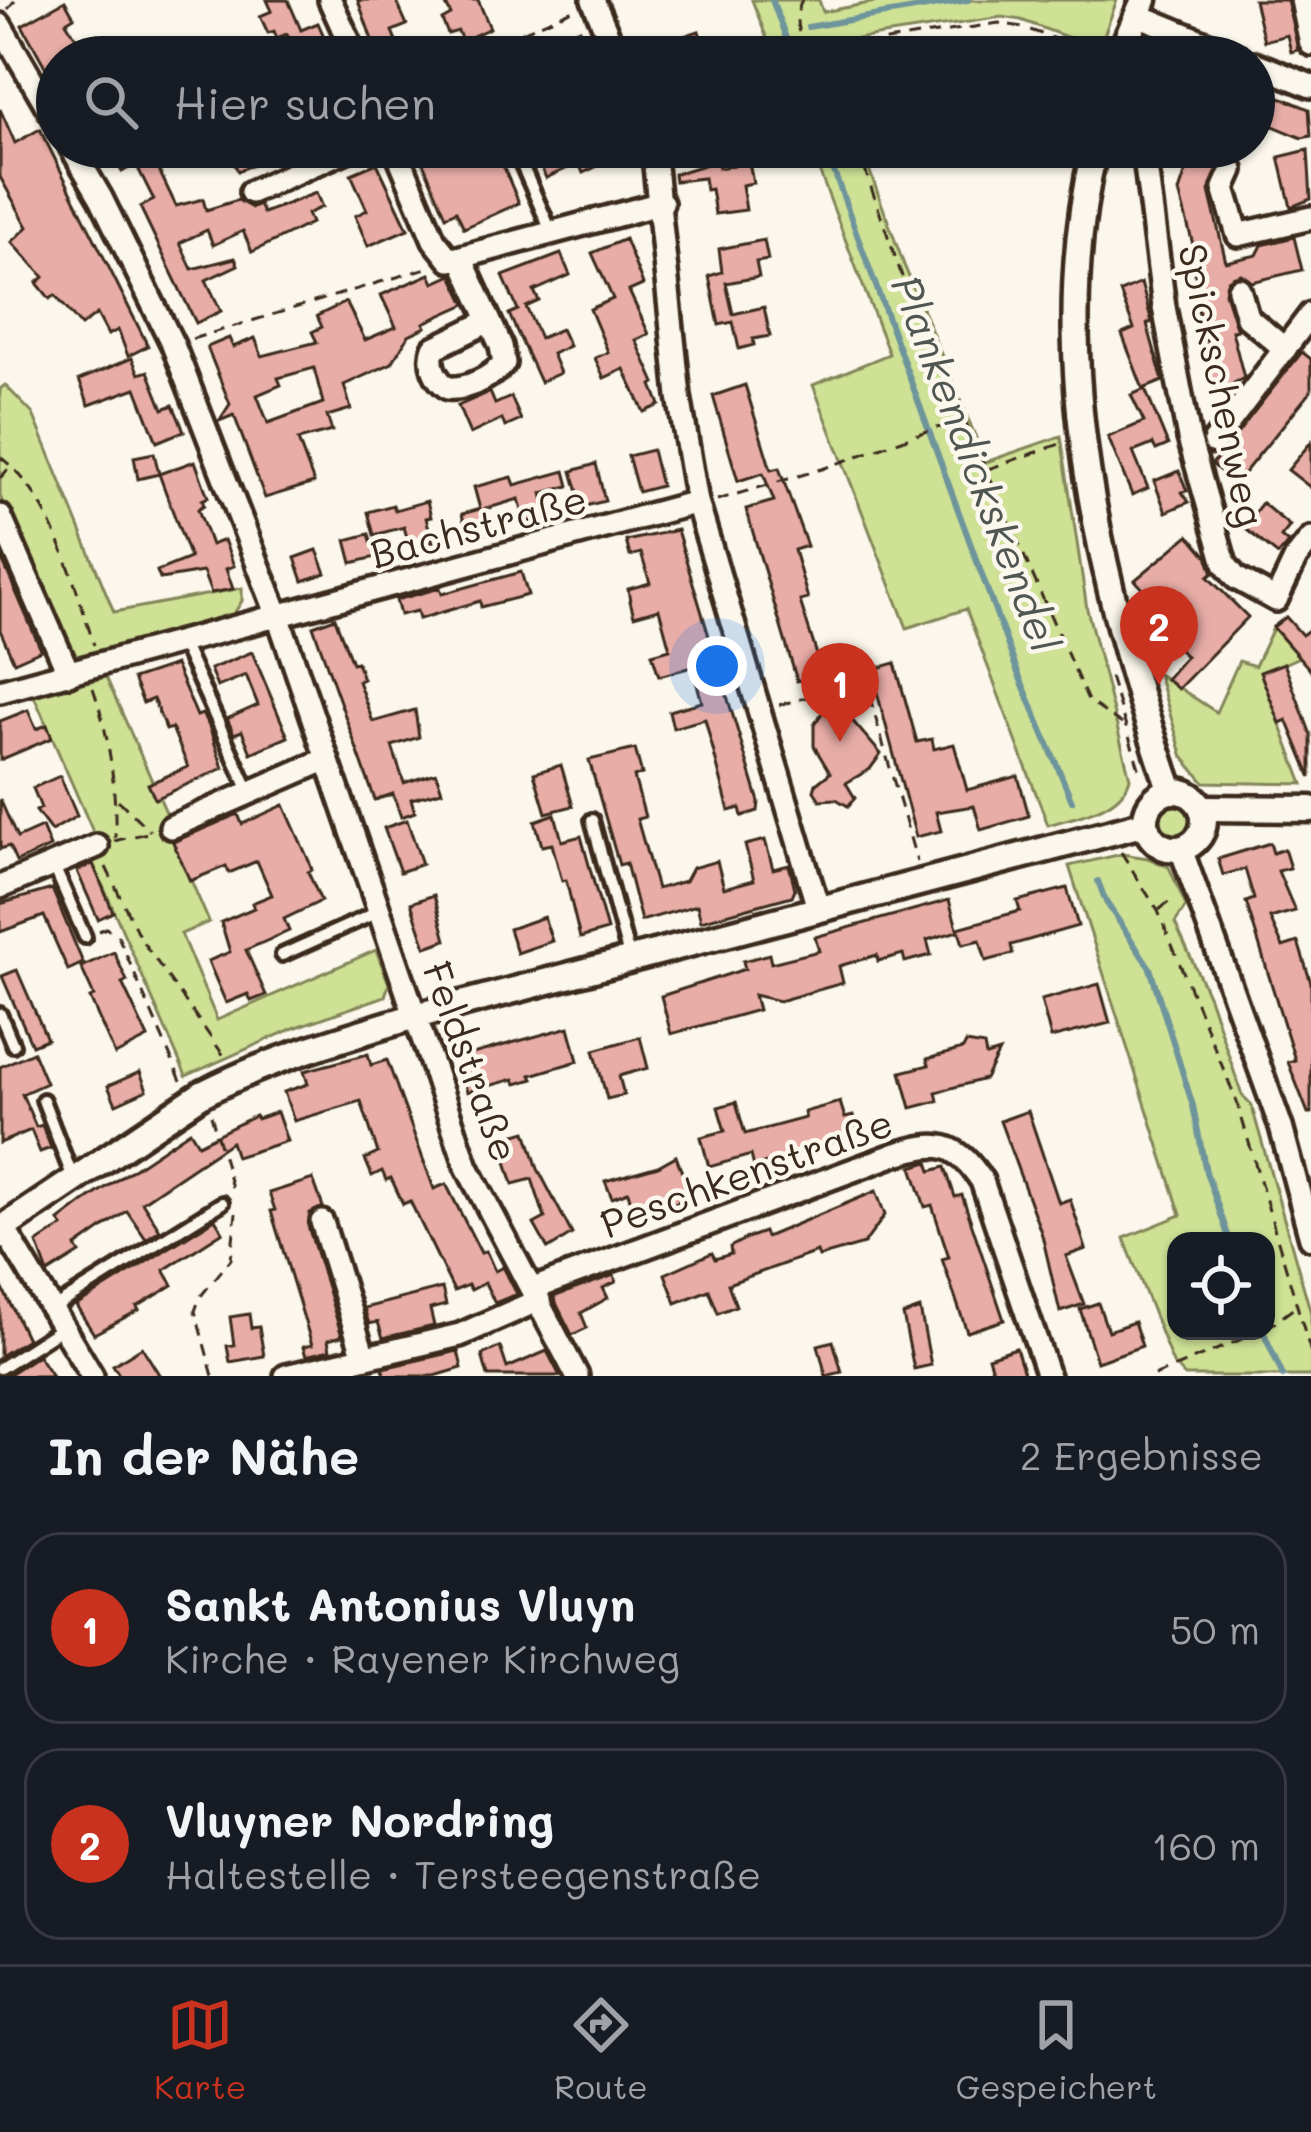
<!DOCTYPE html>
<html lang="de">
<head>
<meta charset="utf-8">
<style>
  body { margin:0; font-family:Mali,sans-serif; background:#242831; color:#f1f3f6 }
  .controls { position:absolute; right:36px; bottom:36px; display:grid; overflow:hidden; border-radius:24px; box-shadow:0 3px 9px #0004 }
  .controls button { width:108px; height:108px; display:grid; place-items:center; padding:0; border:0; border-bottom:3px solid #363941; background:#171b24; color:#f1f3f6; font:60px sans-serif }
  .you { position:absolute; left:717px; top:666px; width:42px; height:42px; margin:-30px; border:9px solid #fff; border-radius:50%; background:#1a73e8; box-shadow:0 0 0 18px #1a73e833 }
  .badge { display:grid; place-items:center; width:78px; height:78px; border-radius:50%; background:#c8321e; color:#fff; font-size:39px; font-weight:700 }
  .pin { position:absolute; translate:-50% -99px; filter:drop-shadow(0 3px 6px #0008) }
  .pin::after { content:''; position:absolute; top:63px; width:42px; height:36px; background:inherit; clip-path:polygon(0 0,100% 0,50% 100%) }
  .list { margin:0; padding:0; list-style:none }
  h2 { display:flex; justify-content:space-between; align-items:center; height:156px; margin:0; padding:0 48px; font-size:51px }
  h2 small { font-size:39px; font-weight:400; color:#9ea1a6 }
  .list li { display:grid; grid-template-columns:78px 1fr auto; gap:36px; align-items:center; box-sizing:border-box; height:192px; margin:0 24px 24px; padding:0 24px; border:3px solid #363941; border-radius:36px }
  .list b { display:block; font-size:45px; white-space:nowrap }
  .list p { margin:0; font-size:39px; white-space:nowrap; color:#9ea1a6 }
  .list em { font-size:39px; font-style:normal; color:#9ea1a6 }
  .icon { flex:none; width:66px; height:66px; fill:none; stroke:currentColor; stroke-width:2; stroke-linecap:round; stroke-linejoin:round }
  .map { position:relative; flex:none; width:1311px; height:1376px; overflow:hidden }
  .search { position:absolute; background:#171b24; box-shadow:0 3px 9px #0004; left:36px; right:36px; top:36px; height:132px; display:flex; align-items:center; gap:30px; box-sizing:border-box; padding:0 42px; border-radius:66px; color:#9ea1a6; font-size:45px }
  .sheet { height:588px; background:#171b24 }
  nav { display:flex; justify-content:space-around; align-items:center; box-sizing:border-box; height:168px; border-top:3px solid #363941; background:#171b24; font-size:33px; color:#9ea1a6 }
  nav a { display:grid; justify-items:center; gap:6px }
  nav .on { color:#c8321e }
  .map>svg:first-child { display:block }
</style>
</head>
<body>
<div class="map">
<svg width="1311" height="1376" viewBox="0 0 1311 1376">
  <rect width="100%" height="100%" fill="#fbf7ec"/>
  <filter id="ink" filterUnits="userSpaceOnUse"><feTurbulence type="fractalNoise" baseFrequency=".00833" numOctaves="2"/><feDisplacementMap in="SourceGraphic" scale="24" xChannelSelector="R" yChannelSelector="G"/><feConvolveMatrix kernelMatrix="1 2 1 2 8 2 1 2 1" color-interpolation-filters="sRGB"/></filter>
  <g filter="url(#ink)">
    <g fill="#cee195" stroke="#84865a" stroke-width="3" fill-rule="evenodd">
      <polygon points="752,0 819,0 823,12 885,0 1117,0 1099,49 1021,20 1002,17 824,44 828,57 774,57"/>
      <path d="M810,147H861L904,265L986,462L1061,436L1087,609L1130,778C1121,810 1076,816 1048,825L966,609L907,628L813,385L889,354Z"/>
      <polygon points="5,385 33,414 114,612 242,588 242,601 233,615 70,660 0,496 0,389"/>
      <polygon points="1273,628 1299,657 1261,674 1303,784 1204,782 1183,757 1158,674 1216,712 1239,661 1255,666"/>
      <polygon points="106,677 169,819 172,836 209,922 181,934 217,1020 376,950 389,984 385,996 294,1028 186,1076 89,854 100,848 34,696"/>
      <circle cx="1175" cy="820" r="17"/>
      <path d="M1122,854L1148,858L1169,867L1186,906L1175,923L1209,997L1242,1095L1251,1104L1311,1313V1376H1185L1173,1364L1124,1238L1181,1215L1069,866ZM1176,1241H1266V1331H1176Z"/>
    </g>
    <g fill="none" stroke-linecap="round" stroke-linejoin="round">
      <g stroke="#6e949c" stroke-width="6">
        <polyline points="772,0 793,57"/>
        <polyline points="808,27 968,0"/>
        <polyline points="825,147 1016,668 1072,801"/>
        <polyline points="1098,881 1106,902 1150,968 1193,1106 1206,1172 1230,1241"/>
        <polyline points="1263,1331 1283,1376"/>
      </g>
    </g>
    <g fill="#e8ada7" stroke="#3b2a1e" stroke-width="3" fill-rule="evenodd">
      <polygon points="267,0 288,0 301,30 318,23 333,57 297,57 287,34 277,38 274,31 268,33 260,16 272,11"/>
      <polygon points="358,0 396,0 407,25 392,31 403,57 378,57"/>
      <polygon points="458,0 478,0 490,28 462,41 458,31 448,34 442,20 451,15 446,5"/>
      <polygon points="1254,0 1287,0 1298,50 1291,52 1287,35 1264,41"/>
      <polygon points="65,1 74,17 66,22 82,47 97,39 107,57 57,57 57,88 22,25"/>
      <polygon points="580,29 591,53 582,57 495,57 535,40 538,47"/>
      <polygon points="699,31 707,57 671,57 666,42"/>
      <polygon points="1259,88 1309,109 1311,136 1302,138 1254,118"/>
      <polygon points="0,109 15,143 40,129 148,346 128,356 118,330 108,335 97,314 81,326 55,295 50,299 37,283 44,277 12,242 28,227 0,177"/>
      <polygon points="108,147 190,147 191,150 155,162 176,206 203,199 206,210 238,200 252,208 259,205 263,213 316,193 322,207 307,214 311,223 252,252 243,231 213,245 207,230 180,243 192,269 235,258 238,265 206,280 221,311 196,323 140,207 154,200 136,164 122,172"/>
      <polygon points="247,147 292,147 238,171 230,155"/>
      <polygon points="426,147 465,147 472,162 497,152 519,203 464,228 456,211 446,216 418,151"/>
      <polygon points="532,147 638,147 583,173 579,163 546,178"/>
      <polygon points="1194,147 1229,147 1209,191 1226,262 1257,255 1262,245 1294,237 1302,270 1252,282 1241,274 1228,280 1225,293 1237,330 1232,331 1244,378 1234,383 1232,393 1215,397 1205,355 1210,354 1192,288 1198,287 1190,254 1195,252 1179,192"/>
      <polygon points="1308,150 1311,199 1291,207 1279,157"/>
      <polygon points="717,161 719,168 749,162 753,183 742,185 746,210 715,214 711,189 706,190 704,178 675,181 674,174"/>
      <polygon points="377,163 408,229 368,246 355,216 367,210 351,174"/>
      <polygon points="625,239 643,285 629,291 649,334 636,340 655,383 652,385 660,405 644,412 624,369 604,378 595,358 608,352 590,309 613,299 592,253"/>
      <polygon points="764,240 768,260 756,262 759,277 726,283 733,314 764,307 770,336 753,339 754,345 739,349 733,322 719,325 709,276 722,272 719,249"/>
      <polygon points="561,254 570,275 534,291 539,301 526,307 540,338 561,329 569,346 552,354 560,373 540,382 509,314 518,310 503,276"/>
      <path d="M430,274L434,283L452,275L466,304L424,323L426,327L409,335L392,363L344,385L351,409L327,416L332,431L298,440L314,483L265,498L234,415L219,421L230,404L207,347L229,338L233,347L255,338L262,356L317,342L312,332L322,327L317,316L346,302L365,340L396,327L381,295ZM314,368L323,403L268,423L257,395L281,385L278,378Z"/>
      <polygon points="1141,283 1152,322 1147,324 1163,381 1143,389 1122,334 1134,329 1120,292"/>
      <polygon points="1302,352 1311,359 1311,391 1235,484 1212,464"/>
      <polygon points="132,358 139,374 148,371 163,409 173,405 184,431 157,442 136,388 89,405 79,380"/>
      <polygon points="745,385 771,470 779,468 807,546 794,550 808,599 800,601 823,674 797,681 746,509 774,501 763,473 738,481 713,396"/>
      <polygon points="1145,389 1168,445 1156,450 1153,444 1133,452 1148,488 1132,495 1108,437 1144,422 1131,395"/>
      <polygon points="490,392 495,404 511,397 521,420 505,427 502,419 470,434 458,406"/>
      <polygon points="1311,442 1311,488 1288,470"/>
      <polygon points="652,450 661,486 638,492 628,456"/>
      <polygon points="154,453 159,474 195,461 208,497 202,500 204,505 198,509 211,545 224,540 234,566 226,569 233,589 211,593 203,572 160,579 157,571 190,558 159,474 138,479 134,457"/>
      <polygon points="596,464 605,501 582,507 572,471"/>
      <polygon points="565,471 569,486 542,493 548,517 525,523 519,499 485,509 491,532 468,538 462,514 480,509 474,487 512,477 515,485"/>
      <polygon points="1179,471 1187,491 1182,492 1189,502 1166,512 1154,481"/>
      <polygon points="427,501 431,517 426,518 433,542 410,548 404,527 374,535 368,512 393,505 395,510"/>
      <polygon points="1262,503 1290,526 1281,537 1288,543 1278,555 1243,527"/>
      <polygon points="677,530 759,802 758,811 742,816 740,808 729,811 705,719 673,728 669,711 702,702 692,667 659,676 652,654 670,649 659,609 634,616 630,601 628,589 650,583 641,553 630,556 626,541"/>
      <polygon points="369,534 376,557 352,563 346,540"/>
      <polygon points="1189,535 1207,556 1213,573 1208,577 1248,617 1178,689 1166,679 1186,656 1172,644 1190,623 1159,586 1148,595 1135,580"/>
      <polygon points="317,550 326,573 303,581 295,558"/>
      <polygon points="0,555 41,650 14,662 0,630"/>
      <polygon points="521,572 528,595 481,607 480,601 419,619 417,611 400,615 396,600 440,588 442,594"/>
      <polygon points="1286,617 1302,635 1311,628 1311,671 1273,627"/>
      <polygon points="335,618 352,663 357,662 363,679 358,681 373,722 415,710 419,737 392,746 404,783 436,773 442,791 411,799 415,812 401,817 393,794 375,800 313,626"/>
      <polygon points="252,652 288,737 251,753 242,731 234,734 227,719 258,705 246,675 217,687 210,669"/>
      <polygon points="895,663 917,742 932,739 934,749 954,744 967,790 1018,776 1029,816 981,830 974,806 936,812 941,831 916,837 871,670"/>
      <polygon points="1284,663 1311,735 1311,778 1287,720 1280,723 1260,672"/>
      <polygon points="175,665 197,716 202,714 209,726 223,768 155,799 148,784 188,767 172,728 166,730 153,699 143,703 133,679"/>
      <polygon points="834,708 851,711 850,718 881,754 870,769 846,783 855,798 848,806 836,799 820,800 814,791 816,784 830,773 814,746 814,725 822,713"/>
      <polygon points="28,710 36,729 47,725 52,738 0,760 0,721"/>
      <polygon points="635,749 642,774 634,777 645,817 637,819 657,889 685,881 692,868 717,861 724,888 754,880 745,845 765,840 773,869 789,865 795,889 792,896 701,921 697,905 641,921 626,863 619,865 589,760"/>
      <polygon points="561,765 573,806 546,813 534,773"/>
      <polygon points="60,776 77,816 51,831 36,811 41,808 33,788"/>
      <polygon points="0,799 17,838 42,827 50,847 16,862 9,846 0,849"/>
      <polygon points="284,805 309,861 312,870 308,872 321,901 284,919 289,931 246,950 266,995 251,1001 248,994 226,1003 208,961 230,952 221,922 254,908 252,903 272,895 257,861 229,873 226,866 190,881 173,842 238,814 242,824"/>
      <polygon points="555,814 562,841 581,836 607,930 580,938 566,880 562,881 552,844 542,846 535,821"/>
      <polygon points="407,820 422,864 400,872 384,828"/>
      <polygon points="1270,843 1273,853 1284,849 1290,868 1278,871 1295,911 1270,918 1283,947 1298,942 1311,983 1311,1113 1308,1113 1288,1062 1295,1060 1246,902 1254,899 1245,869 1223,875 1218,859"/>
      <polygon points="93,864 113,912 98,919 77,871"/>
      <polygon points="1067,888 1078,926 1011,945 1013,954 986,961 980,940 963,944 958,928 1020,911 1017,901"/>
      <polygon points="52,889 83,963 68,970 44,916 0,932 0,904"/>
      <polygon points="434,895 446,940 426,947 411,903"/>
      <polygon points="949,900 958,931 927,940 931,955 905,962 903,954 878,961 877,955 839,966 843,983 779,1001 754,995 758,1010 671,1034 661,996 745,969 743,961 769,954 771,963 819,951 815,937"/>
      <polygon points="544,917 552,941 517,953 509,929"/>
      <polygon points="114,952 127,981 122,983 148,1038 115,1055 90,998 94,996 81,967"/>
      <polygon points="17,970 47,1039 32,1045 2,976"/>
      <polygon points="1099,984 1110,1023 1051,1038 1041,1000"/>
      <polygon points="569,1027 578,1061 531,1075 533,1079 516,1084 514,1079 467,1092 458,1058"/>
      <polygon points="640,1037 648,1068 619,1076 624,1095 607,1099 594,1050"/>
      <polygon points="966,1043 984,1046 986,1056 999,1052 985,1079 936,1092 938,1101 911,1108 901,1072 929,1065 927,1059 963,1049"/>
      <polygon points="33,1052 46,1083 22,1094 36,1127 42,1125 51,1148 40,1152 31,1130 0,1143 0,1067"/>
      <polygon points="368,1054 371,1065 387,1060 434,1189 446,1184 481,1253 486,1251 495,1271 503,1267 517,1294 495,1303 485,1283 471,1290 468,1285 454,1291 410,1201 403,1204 391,1178 386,1180 382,1171 372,1176 365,1159 378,1153 361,1101 294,1121 284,1092 308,1084 304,1071"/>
      <polygon points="140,1072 147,1090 116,1104 108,1086"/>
      <polygon points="736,1102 745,1134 805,1118 804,1112 840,1102 845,1118 853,1116 858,1134 754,1167 751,1155 709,1167 701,1137 725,1131 718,1107"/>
      <polygon points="1028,1111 1059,1203 1070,1199 1086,1249 1066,1256 1084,1304 1060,1312 1042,1235 1000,1121"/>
      <polygon points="277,1112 287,1141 236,1157 231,1142 142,1202 160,1230 146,1239 127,1211 76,1247 80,1253 48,1273 37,1243 63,1226 59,1221 84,1202 190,1131 198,1144 255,1116 257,1119"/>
      <polygon points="526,1131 538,1169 572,1234 548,1249 534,1224 545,1218 532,1179 513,1184 499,1139"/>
      <polygon points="676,1156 691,1197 644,1214 642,1207 633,1209 628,1192 612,1198 605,1181 658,1166"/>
      <polygon points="928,1162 931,1171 945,1167 955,1197 962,1195 1004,1320 967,1332 942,1259 949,1257 932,1205 925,1207 912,1167"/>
      <polygon points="313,1179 323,1207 310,1213 308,1226 342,1336 328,1340 330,1350 306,1356 303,1347 312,1345 271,1211 275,1210 269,1193"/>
      <polygon points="876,1191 885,1215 864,1244 819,1257 817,1252 728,1284 736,1306 718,1313 709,1290 676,1303 665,1274 712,1253 715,1259 731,1254 730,1247 747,1238 764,1232 766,1237"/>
      <polygon points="215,1219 223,1232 164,1270 173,1285 137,1307 139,1310 94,1334 76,1306"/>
      <polygon points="614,1275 616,1282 603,1288 608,1298 581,1313 587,1328 572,1335 553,1297"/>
      <polygon points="0,1283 27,1339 0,1356"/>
      <polygon points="442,1288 446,1305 430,1309 434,1326 383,1338 378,1322 369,1324 364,1308"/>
      <polygon points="1098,1303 1108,1331 1134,1322 1142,1346 1097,1362 1080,1309"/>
      <polygon points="920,1309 931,1365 914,1369 903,1315"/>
      <polygon points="249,1314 251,1328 259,1327 264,1356 230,1362 227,1346 234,1345 230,1317"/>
      <polygon points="833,1341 842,1372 826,1376 818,1345"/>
      <polygon points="142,1347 160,1376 120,1376 113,1365"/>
      <polygon points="500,1347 507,1368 547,1351 560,1376 488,1376 482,1355"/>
      <polygon points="1016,1348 1025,1376 994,1376 988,1357"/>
      <polygon points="458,1351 462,1368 435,1376 385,1376 383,1368"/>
      <polygon points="38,1355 52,1376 6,1376"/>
    </g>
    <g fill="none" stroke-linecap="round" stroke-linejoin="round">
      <g stroke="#3b2a1e" stroke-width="20">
        <g id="service">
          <polyline points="514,147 551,231"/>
          <polyline points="182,643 249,791"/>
          <polyline points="592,820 630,960"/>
          <polyline points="53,864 85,937"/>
          <polyline points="282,955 380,911"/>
          <polyline points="0,1014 13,1045"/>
          <polyline points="43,1100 73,1178"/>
          <polyline points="52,1309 222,1203"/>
          <polyline points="0,1368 62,1328"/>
        </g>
      </g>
      <g stroke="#3b2a1e" stroke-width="30">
        <g id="minor">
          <polyline points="330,0 356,57"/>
          <polyline points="593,0 617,57"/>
          <polyline points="1302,0 1311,44"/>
          <polyline points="1138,15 1240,57"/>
          <polyline points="0,25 57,123"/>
          <polyline points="1254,63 1311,86"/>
          <polyline points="71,147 101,198 173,345 278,616 467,1167 577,1376"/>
          <polyline points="395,147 434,240 450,260 662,203"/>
          <polyline points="653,147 679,396 697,502 818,908"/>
          <polyline points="1145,158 1164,307 1189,438 1225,564 1236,578 1276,600 1296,558 1311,539"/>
          <polyline points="1232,170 1224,188 1238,235 1311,218"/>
          <polyline points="251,192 354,147"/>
          <path d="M462,260L501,346L504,363C492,377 467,390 448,388C435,379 428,363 434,348L489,321"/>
          <polyline points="1239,289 1247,317 1285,349"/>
          <polyline points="1214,442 1311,314"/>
          <polyline points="0,516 69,674"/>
          <polyline points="0,691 697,502"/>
          <polyline points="171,827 327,759"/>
          <polyline points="1181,849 1281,1127 1311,1238"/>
          <polyline points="0,887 97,846"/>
          <polyline points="322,1222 364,1357"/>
          <polyline points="3,1227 92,1376"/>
          <path d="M533,1289L896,1154C940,1141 955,1141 982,1181L1048,1376"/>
          <polyline points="286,1376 460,1335 539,1300"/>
        </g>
      </g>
      <g stroke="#3b2a1e" stroke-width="33">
        <g id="tertiary">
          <polyline points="1119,57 1144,0"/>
          <path d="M1095,147C1044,356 1101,592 1171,791"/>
          <circle cx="1175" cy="820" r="29"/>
          <polyline points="1202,808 1311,809"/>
          <path d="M0,1230L202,1094C269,1059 344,1038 416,1016L1146,823"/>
        </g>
      </g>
      <g stroke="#3b2a1e" stroke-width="3" stroke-dasharray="12 9" stroke-linecap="butt">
        <path d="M802,0C791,23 798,44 822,54"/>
        <polyline points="8,9 15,0"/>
        <polyline points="464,57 573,10"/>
        <polyline points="825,57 850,47 999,23 1022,27 1100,55"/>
        <polyline points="857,147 905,285 1088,701 1122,724"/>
        <polyline points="192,339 430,267"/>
        <path d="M0,457C52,494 75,586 94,645"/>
        <polyline points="988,469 1063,443"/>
        <polyline points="0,478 11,466"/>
        <polyline points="717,500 822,469 935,428 964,425"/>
        <polyline points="1110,677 1140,771"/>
        <path d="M93,688C110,738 116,785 115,838"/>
        <polyline points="779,705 865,681 917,862"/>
        <polyline points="118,800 150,831"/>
        <polyline points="114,841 151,832"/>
        <polyline points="1121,852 1158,911 1237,1102 1311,1353"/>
        <polyline points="106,867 140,938 224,1056"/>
        <polyline points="1159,910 1175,897"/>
        <polyline points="99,931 106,928 118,936 182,1083"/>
        <polyline points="211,1115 233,1191"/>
        <polyline points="1266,1329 1298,1305"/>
        <polyline points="213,1376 195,1311 200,1297 231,1259 236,1213"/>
        <polyline points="1154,1376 1261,1331"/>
      </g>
      <use href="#service" stroke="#fbf7ec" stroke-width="10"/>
      <use href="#minor" stroke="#fbf7ec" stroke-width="21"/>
      <use href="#tertiary" stroke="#fbf7ec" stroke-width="24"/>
    </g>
  </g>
  <g text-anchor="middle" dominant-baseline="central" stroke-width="9" stroke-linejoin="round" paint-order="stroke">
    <g font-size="39" fill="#3b2a1e" stroke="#fbf7ec">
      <text transform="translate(1223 385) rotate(78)">Spickschenweg</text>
      <text transform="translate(478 525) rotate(-15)">Bachstraße</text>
      <text transform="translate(472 1061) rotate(70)">Feldstraße</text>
      <text transform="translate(746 1172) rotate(-20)">Peschkenstraße</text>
    </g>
    <g font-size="42" font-style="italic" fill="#505652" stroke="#fbf7ec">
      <text transform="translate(977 463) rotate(69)">Plankendickskendel</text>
    </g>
  </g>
</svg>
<div class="controls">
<button><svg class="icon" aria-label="locate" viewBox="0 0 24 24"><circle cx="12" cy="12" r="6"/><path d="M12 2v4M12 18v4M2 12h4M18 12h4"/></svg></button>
</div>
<div class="you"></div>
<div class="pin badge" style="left:840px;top:742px">1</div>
<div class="pin badge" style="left:1159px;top:685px">2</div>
<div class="search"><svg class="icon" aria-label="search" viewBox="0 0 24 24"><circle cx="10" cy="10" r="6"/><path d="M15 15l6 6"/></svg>Hier suchen</div>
</div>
<section class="sheet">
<h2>In der Nähe<small>2 Ergebnisse</small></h2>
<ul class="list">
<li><span class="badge">1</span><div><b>Sankt Antonius Vluyn</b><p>Kirche · Rayener Kirchweg</p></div><em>50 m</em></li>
<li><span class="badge">2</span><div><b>Vluyner Nordring</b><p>Haltestelle · Tersteegenstraße</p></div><em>160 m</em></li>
</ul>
</section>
<nav>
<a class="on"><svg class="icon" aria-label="map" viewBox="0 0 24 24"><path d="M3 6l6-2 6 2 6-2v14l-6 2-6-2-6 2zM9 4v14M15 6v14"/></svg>Karte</a>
<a><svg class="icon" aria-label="directions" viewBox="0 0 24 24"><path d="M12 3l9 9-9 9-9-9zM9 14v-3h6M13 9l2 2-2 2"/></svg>Route</a>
<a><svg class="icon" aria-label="saved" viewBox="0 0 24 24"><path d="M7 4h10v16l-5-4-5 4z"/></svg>Gespeichert</a>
</nav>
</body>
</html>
